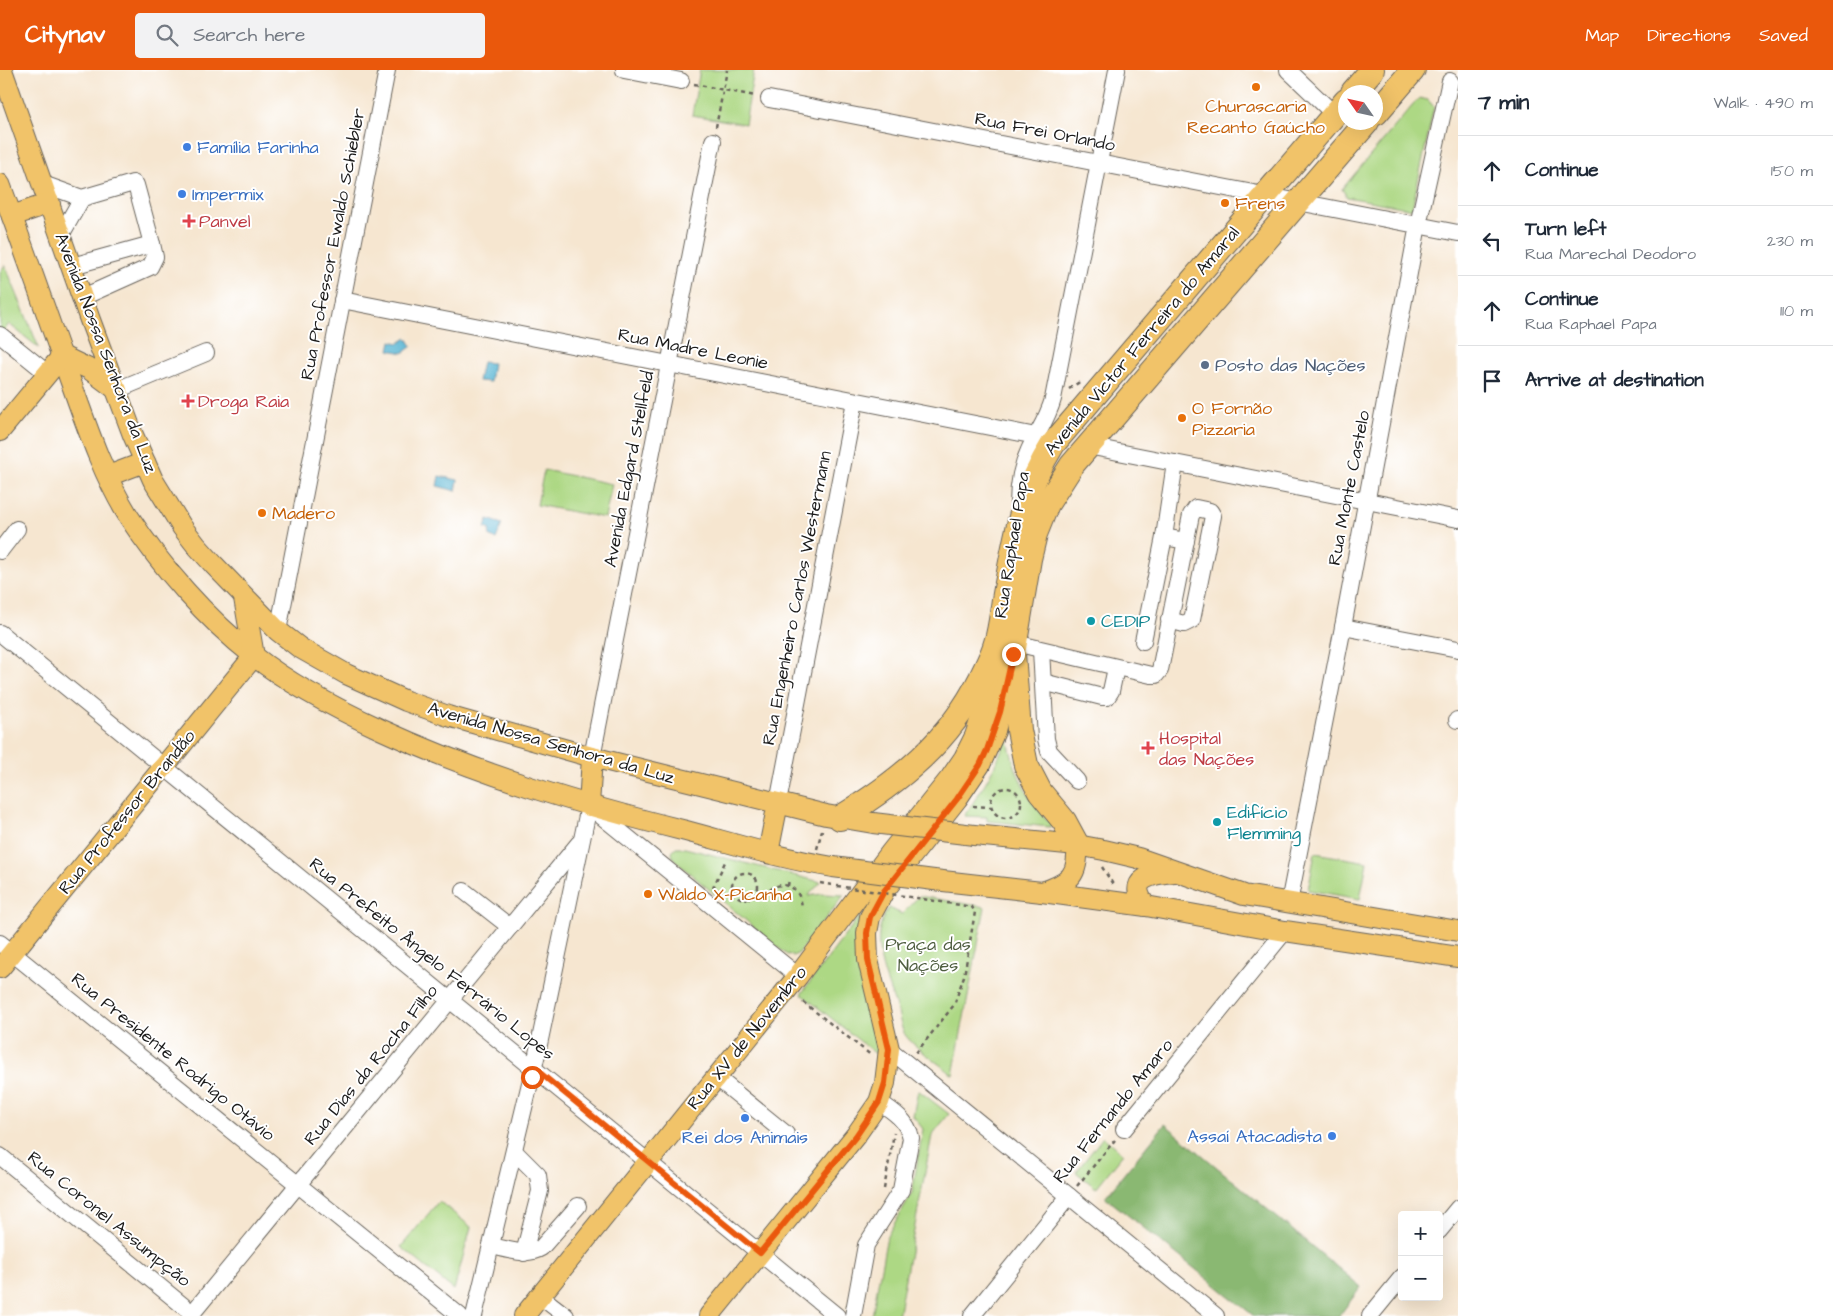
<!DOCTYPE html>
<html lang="en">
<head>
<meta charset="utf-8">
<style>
  body { margin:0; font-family:"Architects Daughter",sans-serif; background:#f2f2f3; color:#1f2937 }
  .controls { position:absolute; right:15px; bottom:15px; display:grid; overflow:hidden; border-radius:5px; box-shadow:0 5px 20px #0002 }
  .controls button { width:45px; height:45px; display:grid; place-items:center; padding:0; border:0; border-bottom:1px solid #e0e1e3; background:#fff; color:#1f2937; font:25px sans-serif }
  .compass { position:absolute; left:1338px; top:15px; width:45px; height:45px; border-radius:50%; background:#fff; box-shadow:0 5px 20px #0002; rotate:304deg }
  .stop { position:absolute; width:15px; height:15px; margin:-11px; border:4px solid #ea580c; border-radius:50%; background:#fff }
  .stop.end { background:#ea580c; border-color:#fff; box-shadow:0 1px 5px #0008 }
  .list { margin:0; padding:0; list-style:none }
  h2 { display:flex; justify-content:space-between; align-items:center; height:65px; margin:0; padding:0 20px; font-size:21px }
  h2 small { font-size:16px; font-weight:400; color:#747a83 }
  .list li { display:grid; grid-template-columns:32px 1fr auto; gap:15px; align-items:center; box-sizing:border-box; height:70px; padding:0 20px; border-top:1px solid #e0e1e3 }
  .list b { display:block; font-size:19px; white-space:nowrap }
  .list p { margin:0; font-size:16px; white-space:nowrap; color:#747a83 }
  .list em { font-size:16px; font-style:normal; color:#747a83 }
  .icon { flex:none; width:28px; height:28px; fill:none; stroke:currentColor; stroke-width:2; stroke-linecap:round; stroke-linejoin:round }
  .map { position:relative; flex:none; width:1458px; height:1246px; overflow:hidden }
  header { display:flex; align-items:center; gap:30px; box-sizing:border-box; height:70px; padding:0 25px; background:#ea580c; color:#fff }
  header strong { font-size:24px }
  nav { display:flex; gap:28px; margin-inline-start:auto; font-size:18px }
  .search { width:350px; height:45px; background:#f2f2f3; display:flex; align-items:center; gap:12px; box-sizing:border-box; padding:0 18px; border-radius:5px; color:#747a83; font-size:19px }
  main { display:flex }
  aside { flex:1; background:#fff }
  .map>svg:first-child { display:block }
</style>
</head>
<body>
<header>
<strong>Citynav</strong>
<div class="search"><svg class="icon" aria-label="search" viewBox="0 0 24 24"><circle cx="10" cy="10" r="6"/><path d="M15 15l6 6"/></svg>Search here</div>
<nav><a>Map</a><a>Directions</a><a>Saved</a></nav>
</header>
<main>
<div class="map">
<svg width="1458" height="1246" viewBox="0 0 1458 1246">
  <rect width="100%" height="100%" fill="#fff"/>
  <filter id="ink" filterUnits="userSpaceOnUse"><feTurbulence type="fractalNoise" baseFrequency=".02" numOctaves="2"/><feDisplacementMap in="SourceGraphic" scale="10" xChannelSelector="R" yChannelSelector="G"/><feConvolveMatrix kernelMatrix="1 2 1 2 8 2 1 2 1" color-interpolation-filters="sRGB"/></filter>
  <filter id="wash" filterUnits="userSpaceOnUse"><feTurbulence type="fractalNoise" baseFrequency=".0096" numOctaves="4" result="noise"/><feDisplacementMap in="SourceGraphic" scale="20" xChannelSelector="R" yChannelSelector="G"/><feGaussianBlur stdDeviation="1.12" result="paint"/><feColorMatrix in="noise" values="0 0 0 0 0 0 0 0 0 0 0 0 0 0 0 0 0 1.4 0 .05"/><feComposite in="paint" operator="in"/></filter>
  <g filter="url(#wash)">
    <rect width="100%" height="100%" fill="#f6e6d0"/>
    <g fill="#add884" stroke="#647a50">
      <polygon points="700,0 754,0 745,54 692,45"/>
      <polygon points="1419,28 1428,30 1434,37 1412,139 1347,127 1342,119"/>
      <polygon points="5,195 39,278 9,254 0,266 0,202"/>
      <polygon points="544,400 612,414 605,448 537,435"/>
      <path d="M1007,666C1015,704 1025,726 1051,754L1050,757L987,751V747L964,746C982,720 996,697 1007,666Z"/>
      <polygon points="676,778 685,778 821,812 808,826 822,824 844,825 799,883 793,886 787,885 680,795 673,788 672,782"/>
      <polygon points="1315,783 1367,792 1360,829 1308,820"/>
      <path d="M919,826L985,837L953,1005C940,994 916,979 906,966C901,960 900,948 897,940C887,910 866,868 889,838L902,844Z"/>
      <path d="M861,844C852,888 868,930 878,972L876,984L801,924Z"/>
      <polygon points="918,1020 949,1044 932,1065 898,1246 872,1246 887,1166 912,1123 923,1059 913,1046"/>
      <polygon points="1103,1067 1123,1084 1096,1118 1076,1102"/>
      <polygon points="439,1131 471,1157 454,1220 401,1177"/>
    </g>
    <polygon fill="#8ab872" stroke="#536a47" points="1165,1054 1361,1217 1339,1246 1254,1246 1105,1127"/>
    <g fill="#52b2d1" stroke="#376776">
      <polygon points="407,268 412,276 403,283 389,280 391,271 399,273"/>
      <polygon points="482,292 493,293 490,312 478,311"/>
      <polygon points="439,406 458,410 456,421 437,416"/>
      <polygon points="488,449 502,454 496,469 490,467 489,459 485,458"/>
    </g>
  </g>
  <g filter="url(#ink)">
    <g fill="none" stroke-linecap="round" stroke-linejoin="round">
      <g stroke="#68635b" stroke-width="18">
        <g id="minor">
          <polyline points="624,0 681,11"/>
          <polyline points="1288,0 1334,44"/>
          <polyline points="769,29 1458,163"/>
          <polyline points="43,114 82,128 133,113 136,115 152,174"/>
          <polyline points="61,165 82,128"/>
          <polyline points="72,196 152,174 155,187 150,197 83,227"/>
          <polyline points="342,230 1036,366"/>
          <polyline points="0,265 47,303"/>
          <polyline points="117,320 206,283"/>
          <polyline points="1088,376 1458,449"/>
          <path d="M1018,434C1018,416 1021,397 1029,380C1037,363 1048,348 1053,329L1117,0"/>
          <polyline points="1164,467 1175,393"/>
          <polyline points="0,481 17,459"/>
          <polyline points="1343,557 1458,579"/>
          <polyline points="278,561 387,0"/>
          <polyline points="0,563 837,1246"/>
          <polyline points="1143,571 1164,467 1186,471"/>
          <polyline points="1015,573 1151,605 1156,605 1160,600 1191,445 1196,438 1210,441 1213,446 1192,550 1184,554 1169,550"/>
          <polyline points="1041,580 1046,669 1049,681 1077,711"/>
          <polyline points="1043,612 1102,627 1107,627 1111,621 1116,598"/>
          <polyline points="1457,650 1458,650"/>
          <polyline points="592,687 713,71"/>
          <polyline points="778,733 855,331"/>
          <polyline points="464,821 510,857"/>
          <polyline points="1289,833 1343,557 1418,155 1450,11"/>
          <polyline points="0,873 460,1246"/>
          <polyline points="889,979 1216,1246"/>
          <polyline points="716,1007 786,1064"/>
          <polyline points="1124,1059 1285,861"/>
          <polyline points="514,1081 538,1105 540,1121 524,1183"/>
          <polyline points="0,1086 192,1243"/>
          <polyline points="1439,1161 1458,1138"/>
          <path d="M491,1176C507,1179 526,1187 541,1178L578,1136"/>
          <polyline points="540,1226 566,1246"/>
          <polyline points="190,1246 579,773"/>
          <polyline points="474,1246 537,984 589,736 798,906"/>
          <path d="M853,1246L866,1175L901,1120L911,1068C908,1051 893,1041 879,1032"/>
          <polyline points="972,1246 1069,1126"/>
          <polyline points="1370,1246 1402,1207"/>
        </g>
      </g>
      <g stroke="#68635b" stroke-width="22">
        <g id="major">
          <polyline points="2,0 90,250 133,365 153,410 182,457 196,475 214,495 278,561 300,578 346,604 406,631 448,646 592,687 826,745 873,753"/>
          <path d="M0,114C23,176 45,239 67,301C85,351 101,402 129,447C162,498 206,548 254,586C292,616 337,639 380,659C478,704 581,735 686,761C735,774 783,789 833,797"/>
          <polyline points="12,146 50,133"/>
          <polyline points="62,286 89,299 117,320"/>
          <polyline points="0,361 62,286"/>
          <polyline points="108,406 145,392"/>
          <polyline points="244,528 254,586"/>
          <polyline points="589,736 592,687"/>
          <polyline points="974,765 1077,775 1104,780 1138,788 1244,825 1458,861"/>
          <polyline points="768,783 778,733"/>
          <polyline points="934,810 1042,822 1146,836 1285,861 1458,887"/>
          <path d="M1042,822C1070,813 1079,805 1077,775"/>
          <path d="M1146,836C1125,809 1151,804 1174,802"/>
          <polyline points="0,898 254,586"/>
          <polyline points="524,1246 798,906 891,782 951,707 964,688 975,666 982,645 993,592"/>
          <polyline points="709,1246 856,1065 879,1032 885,1013 889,979 868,890 867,863 870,847 884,821 957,729 980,695 995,661 1010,598"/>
        </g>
      </g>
      <g stroke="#68635b" stroke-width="26">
        <g id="highway">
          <polyline points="1353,22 1372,0"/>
          <polyline points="1376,43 1413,0"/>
          <path d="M840,748C900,711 949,672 981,608C986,597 993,585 996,573C1001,558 1002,540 1005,524C1016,466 1021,425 1053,374L1346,31"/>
          <polyline points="1077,775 1064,751 1040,722 1026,695 1019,660 1013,584 1029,489 1035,464 1047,434 1072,395 1367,52"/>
        </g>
      </g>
      <g stroke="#68635b" stroke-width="2.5" stroke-dasharray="4 4" stroke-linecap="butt">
        <polyline points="694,14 755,26"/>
        <polyline points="716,57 727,0"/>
        <polyline points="1069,319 1081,311"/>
        <circle cx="1006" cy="733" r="15"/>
        <polyline points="973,736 991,737"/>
        <polyline points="817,779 822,760"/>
        <polyline points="1102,797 1114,816"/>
        <circle cx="745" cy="816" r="13"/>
        <polyline points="788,816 789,809"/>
        <polyline points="713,818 725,792"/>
        <path d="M764,826C778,807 800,814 802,837"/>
        <polyline points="803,932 872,986"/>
        <polyline points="916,983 954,935 964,906 975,842 972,837 917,828"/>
        <polyline points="1077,1116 1115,1070"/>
        <polyline points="884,1119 894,1063"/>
      </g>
      <use href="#minor" stroke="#fff" stroke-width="16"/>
      <use href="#major" stroke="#f1c369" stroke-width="20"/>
      <use href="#highway" stroke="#f1c369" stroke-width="24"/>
      <g stroke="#68635b" stroke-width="22" stroke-linecap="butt">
        <g id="major-bridge">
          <polyline points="873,753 974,765"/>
          <polyline points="833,797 934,810"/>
        </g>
      </g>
      <g stroke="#68635b" stroke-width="2.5" stroke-dasharray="4 4" stroke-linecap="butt">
        <polyline points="820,813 832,815"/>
        <polyline points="837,816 917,828"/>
      </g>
      <use href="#major-bridge" stroke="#f1c369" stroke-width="20"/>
    </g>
  </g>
  <g fill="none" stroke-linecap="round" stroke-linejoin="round" filter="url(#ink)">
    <polyline stroke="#ea580c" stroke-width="6" points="532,1007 534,998 760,1183 856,1066 879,1032 885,1013 889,979 868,890 867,863 870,847 884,821 957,729 980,695 987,680 1000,642 1013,584"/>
  </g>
  <g fill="#e8710a" stroke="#fff" stroke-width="2">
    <circle cx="1256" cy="17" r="5"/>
    <circle cx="1225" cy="133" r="5"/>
    <circle cx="1182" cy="348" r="5"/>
    <circle cx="262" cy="443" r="5"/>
    <circle cx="648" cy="824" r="5"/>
  </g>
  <g fill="#3f7fe0" stroke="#fff" stroke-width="2">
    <circle cx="187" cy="77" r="5"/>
    <circle cx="182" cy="124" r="5"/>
    <circle cx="745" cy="1048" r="5"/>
    <circle cx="1332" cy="1066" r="5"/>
  </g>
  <g fill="#e0444e" stroke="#fff" stroke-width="2">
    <path d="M186.5 143.5h5v5h5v5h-5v5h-5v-5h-5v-5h5z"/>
    <path d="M185.5 323.5h5v5h5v5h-5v5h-5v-5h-5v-5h5z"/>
    <path d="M1145.5 670.5h5v5h5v5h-5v5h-5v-5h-5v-5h5z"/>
  </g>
  <circle fill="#5c6f8a" stroke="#fff" stroke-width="2" cx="1205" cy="295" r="5"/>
  <g fill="#0f9aa8" stroke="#fff" stroke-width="2">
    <circle cx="1091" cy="551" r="5"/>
    <circle cx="1217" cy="752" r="5"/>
  </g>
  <g text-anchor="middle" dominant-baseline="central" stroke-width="4" stroke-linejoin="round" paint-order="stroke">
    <g font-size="18" fill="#c56008" stroke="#fff" text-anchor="start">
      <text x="1256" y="36" text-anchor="middle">Churascaria<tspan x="1256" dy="21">Recanto Gaúcho</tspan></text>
      <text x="1235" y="133">Frens</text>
      <text x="1192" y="338">O Fornão<tspan x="1192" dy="21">Pizzaria</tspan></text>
      <text x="272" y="443">Madero</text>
      <text x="658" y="824">Waldo X-Picanha</text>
    </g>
    <g font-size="18" fill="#1c1c1c" stroke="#fff">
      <text transform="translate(1045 62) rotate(11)">Rua Frei Orlando</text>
      <text transform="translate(333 174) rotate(-79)">Rua Professor Ewaldo Schiebler</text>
      <text transform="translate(1142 271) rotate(-50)">Avenida Victor Ferreira do Amaral</text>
      <text transform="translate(693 279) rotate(11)">Rua Madre Leonie</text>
      <text transform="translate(106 283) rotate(69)">Avenida Nossa Senhora da Luz</text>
      <text transform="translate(629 399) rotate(-79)">Avenida Edgard Stellfeld</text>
      <text transform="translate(1349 418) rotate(-79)">Rua Monte Castelo</text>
      <text transform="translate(1012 475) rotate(-81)">Rua Raphael Papa</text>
      <text transform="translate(797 528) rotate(-79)">Rua Engenheiro Carlos Westermann</text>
      <text transform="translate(551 673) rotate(16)">Avenida Nossa Senhora da Luz</text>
      <text transform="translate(127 742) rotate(-51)">Rua Professor Brandão</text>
      <text transform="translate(432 889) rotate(39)">Rua Prefeito Ângelo Ferrário Lopes</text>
      <text transform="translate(747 968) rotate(-51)">Rua XV de Novembro</text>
      <text transform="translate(173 987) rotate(39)">Rua Presidente Rodrigo Otávio</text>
      <text transform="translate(371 995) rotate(-51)">Rua Dias da Rocha Filho</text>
      <text transform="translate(1113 1041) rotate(-51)">Rua Fernando Amaro</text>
      <text transform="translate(109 1149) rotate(39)">Rua Coronel Assumpção</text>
    </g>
    <g font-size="18" fill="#366cbe" stroke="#fff" text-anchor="start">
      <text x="197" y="77">Família Farinha</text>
      <text x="192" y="124">Impermix</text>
      <text x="1322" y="1066" text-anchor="end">Assaí Atacadista</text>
      <text x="745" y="1067" text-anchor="middle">Rei dos Animais</text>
    </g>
    <g font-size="18" fill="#be3a42" stroke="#fff" text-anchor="start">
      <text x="199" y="151">Panvel</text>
      <text x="198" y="331">Droga Raia</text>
      <text x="1159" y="668">Hospital<tspan x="1159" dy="21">das Nações</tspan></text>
    </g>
    <g font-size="18" fill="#4e5e75" stroke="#fff" text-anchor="start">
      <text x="1215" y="295">Posto das Nações</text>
    </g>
    <g font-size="18" fill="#0d838f" stroke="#fff" text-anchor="start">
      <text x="1101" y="551">CEDIP</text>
      <text x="1227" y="742">Edifício<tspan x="1227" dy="21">Flemming</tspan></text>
    </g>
    <g font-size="18" fill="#4f5e40" stroke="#fff">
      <text x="928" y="874">Praça das<tspan x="928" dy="21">Nações</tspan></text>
    </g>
  </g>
</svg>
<div class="controls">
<button>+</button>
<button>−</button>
</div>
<svg class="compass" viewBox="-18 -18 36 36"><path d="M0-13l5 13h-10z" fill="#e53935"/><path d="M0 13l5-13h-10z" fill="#747a83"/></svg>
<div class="stop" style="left:532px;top:1007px"></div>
<div class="stop end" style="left:1013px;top:584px"></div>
</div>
<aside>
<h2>7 min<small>Walk · 490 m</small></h2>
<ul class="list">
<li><svg class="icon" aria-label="ahead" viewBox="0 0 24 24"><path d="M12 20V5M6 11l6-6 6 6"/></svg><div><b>Continue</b></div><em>150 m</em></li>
<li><svg class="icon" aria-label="left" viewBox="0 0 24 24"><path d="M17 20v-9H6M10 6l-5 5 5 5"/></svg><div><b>Turn left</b><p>Rua Marechal Deodoro</p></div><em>230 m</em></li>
<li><svg class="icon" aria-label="ahead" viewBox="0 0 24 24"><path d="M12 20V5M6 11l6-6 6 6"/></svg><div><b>Continue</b><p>Rua Raphael Papa</p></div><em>110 m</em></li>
<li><svg class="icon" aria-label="arrive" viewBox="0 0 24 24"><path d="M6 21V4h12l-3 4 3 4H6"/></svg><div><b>Arrive at destination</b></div></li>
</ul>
</aside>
</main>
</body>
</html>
